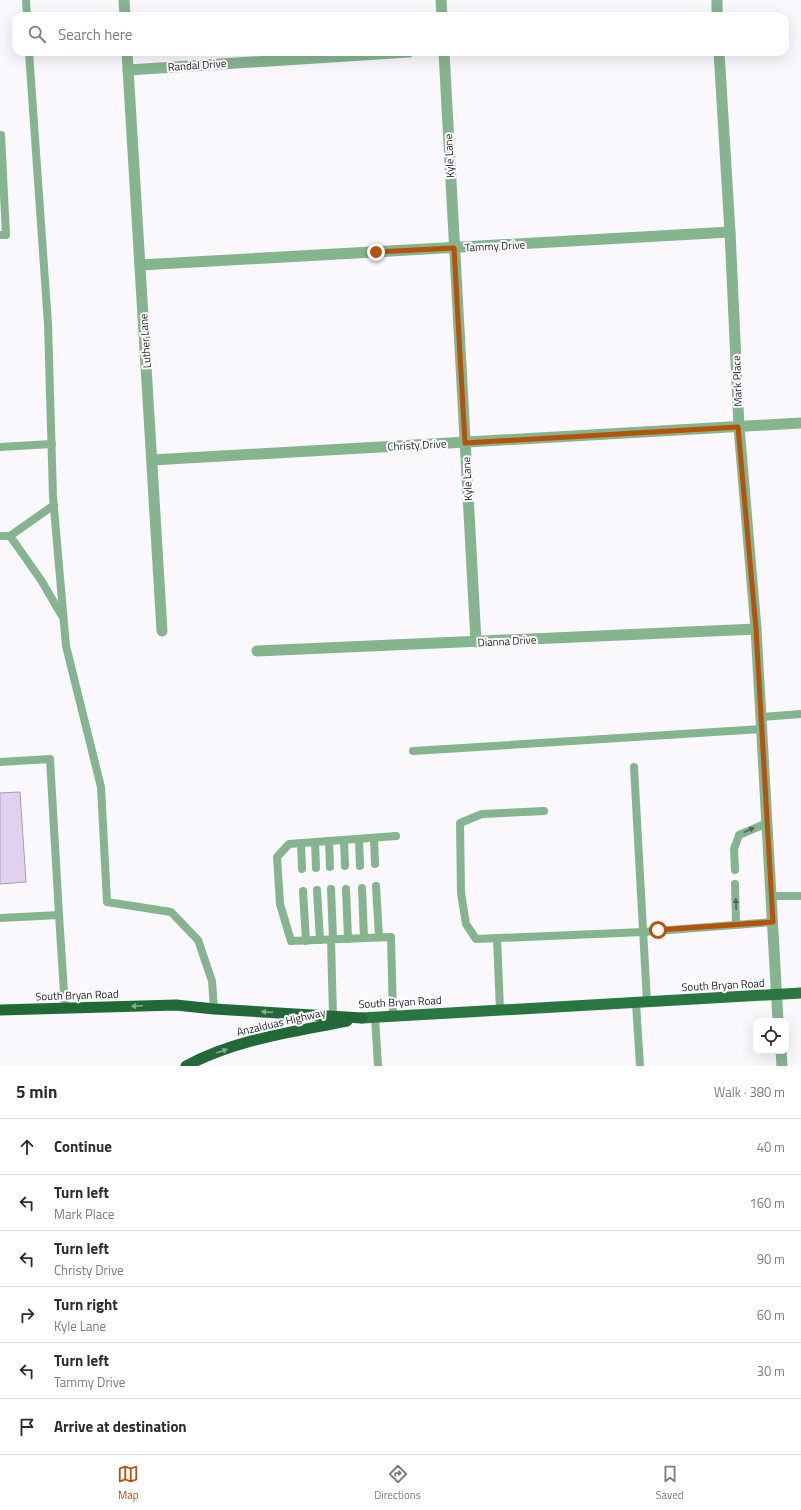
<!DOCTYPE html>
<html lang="en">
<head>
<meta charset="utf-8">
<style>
  body { margin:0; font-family:"Titillium Web",sans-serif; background:#f7f7f7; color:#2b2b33 }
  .controls { position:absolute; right:12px; bottom:12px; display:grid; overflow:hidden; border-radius:8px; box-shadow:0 4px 16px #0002 }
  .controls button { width:36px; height:36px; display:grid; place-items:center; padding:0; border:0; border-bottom:1px solid #e1e1e2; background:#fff; color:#2b2b33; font:20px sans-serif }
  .stop { position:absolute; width:12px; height:12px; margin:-9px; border:3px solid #b45309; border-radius:50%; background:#fff }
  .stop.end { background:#b45309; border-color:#fff; box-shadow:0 1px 4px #0008 }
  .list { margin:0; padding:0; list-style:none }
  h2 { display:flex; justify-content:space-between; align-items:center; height:52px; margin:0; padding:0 16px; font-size:17px }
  h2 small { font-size:13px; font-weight:400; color:#7c7c81 }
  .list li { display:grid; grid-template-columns:26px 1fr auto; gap:12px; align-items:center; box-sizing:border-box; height:56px; padding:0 16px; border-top:1px solid #e1e1e2 }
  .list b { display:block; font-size:15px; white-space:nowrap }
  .list p { margin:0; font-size:13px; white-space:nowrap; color:#7c7c81 }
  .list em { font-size:13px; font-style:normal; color:#7c7c81 }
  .icon { flex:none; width:22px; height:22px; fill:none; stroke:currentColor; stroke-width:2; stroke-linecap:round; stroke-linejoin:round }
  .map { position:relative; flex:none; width:801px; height:1066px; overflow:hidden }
  .search { position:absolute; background:#fff; box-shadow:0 4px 16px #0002; left:12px; right:12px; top:12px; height:44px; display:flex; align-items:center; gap:10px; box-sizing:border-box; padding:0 14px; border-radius:12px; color:#7c7c81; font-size:15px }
  .sheet { height:388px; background:#fff }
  nav { display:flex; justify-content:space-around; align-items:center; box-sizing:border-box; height:56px; border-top:1px solid #e1e1e2; background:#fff; font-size:11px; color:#7c7c81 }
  nav a { display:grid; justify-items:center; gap:2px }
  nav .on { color:#b45309 }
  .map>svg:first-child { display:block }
</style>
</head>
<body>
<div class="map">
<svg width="801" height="1066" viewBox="0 0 801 1066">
  <rect width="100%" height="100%" fill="#faf7fd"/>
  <polygon fill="#e0d2ee" stroke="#a89bb5" points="20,792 26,882 0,884 0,793"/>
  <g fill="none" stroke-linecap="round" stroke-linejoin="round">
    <g stroke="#85b58f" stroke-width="8">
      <polyline points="26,0 27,16"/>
      <polyline points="29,52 48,324 53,497 66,646 101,787 107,902 171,912 198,940 212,981 214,1009"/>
      <polyline points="0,235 6,235 1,135"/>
      <polyline points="0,447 52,444"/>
      <polyline points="0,536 10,536 41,580 62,616"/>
      <polyline points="10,536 54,505"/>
      <polyline points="761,717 801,714"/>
      <polyline points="413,751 762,729"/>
      <polyline points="0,762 50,759 59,915 0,918"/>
      <polyline points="634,767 647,1002"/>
      <polyline points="544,811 482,814 460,823 461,893 466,924 476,939 643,932 773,922"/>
      <polyline points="374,838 375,864"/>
      <polyline points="359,839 360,866"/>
      <polyline points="344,840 345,866"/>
      <polyline points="329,841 330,867"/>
      <polyline points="315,842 316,868"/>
      <polyline points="301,843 302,869"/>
      <polyline points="735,870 734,849 739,835 767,823"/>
      <polyline points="735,884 736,924"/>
      <polyline points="376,886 379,937"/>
      <polyline points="362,888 364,938"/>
      <polyline points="331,889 333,939"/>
      <polyline points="346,889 348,939"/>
      <polyline points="317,890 320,940"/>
      <polyline points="303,891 306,941"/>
      <polyline points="771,896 801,896"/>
      <polyline points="59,915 65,1008"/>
      <polyline points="497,938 500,1010"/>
      <polyline points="331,940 333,1016"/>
      <polyline points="636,1003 640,1066"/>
      <polyline points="393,1016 391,937 291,941 280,904 277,857 289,844 396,836"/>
      <polyline points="375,1017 378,1066"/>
    </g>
    <g stroke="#85b58f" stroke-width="11">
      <polyline points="124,0 125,16"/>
      <polyline points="441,0 442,16"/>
      <polyline points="717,0 717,16"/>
      <polyline points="127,52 162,631"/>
      <polyline points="444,52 476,642"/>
      <polyline points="719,52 730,232 739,427 756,629 778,1021"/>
      <polyline points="128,70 409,52"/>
      <polyline points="140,265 730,232"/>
      <polyline points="152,460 801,423"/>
      <polyline points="257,651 756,629"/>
      <polyline points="781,1051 782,1066"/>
    </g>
    <polyline stroke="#2a7641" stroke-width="11" points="362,1018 801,993"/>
    <g stroke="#226938" stroke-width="11">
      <polyline points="0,1010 176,1005 214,1009 362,1018"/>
      <path d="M186,1066C236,1039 293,1032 347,1021"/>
    </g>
  </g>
  <defs><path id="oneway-solid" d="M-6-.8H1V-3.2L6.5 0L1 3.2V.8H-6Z"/></defs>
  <g fill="#516459">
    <use href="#oneway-solid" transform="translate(749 830) rotate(-24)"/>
    <use href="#oneway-solid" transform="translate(736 904) rotate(-92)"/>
  </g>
  <g fill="#85ac92">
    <use href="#oneway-solid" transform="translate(137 1006) rotate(178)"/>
    <use href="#oneway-solid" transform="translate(267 1012) rotate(-176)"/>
    <use href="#oneway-solid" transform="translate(222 1051) rotate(-20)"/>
  </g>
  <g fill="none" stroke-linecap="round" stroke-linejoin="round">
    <polyline stroke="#b45309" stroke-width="5" points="376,252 454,248 465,443 738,427 756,629 773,922 658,930"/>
  </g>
  <g text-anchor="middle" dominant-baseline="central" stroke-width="4" stroke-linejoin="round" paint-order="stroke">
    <g font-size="11" fill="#27222c" stroke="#fff">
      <text transform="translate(197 65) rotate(-4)">Randal Drive</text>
      <text transform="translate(449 156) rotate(-93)">Kyle Lane</text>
      <text transform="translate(495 246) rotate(-3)">Tammy Drive</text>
      <text transform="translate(145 341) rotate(-94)">Luther Lane</text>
      <text transform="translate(737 381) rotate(-92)">Mark Place</text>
      <text transform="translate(417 445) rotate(-3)">Christy Drive</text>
      <text transform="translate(467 479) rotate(-93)">Kyle Lane</text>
      <text transform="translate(507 641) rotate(-3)">Dianna Drive</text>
      <text transform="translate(723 985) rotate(-3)">South Bryan Road</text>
      <text transform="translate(77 995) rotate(-2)">South Bryan Road</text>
      <text transform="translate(400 1002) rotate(-3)">South Bryan Road</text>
      <text transform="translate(281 1022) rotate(-13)">Anzalduas Highway</text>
    </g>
  </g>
</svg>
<div class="controls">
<button><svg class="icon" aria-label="locate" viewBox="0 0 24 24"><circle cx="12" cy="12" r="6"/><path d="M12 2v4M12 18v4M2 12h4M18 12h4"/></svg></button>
</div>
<div class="stop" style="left:658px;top:930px"></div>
<div class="stop end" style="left:376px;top:252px"></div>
<div class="search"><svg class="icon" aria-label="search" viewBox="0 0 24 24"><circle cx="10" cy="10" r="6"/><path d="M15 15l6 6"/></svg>Search here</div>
</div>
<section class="sheet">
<h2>5 min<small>Walk · 380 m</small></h2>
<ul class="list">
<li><svg class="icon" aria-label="ahead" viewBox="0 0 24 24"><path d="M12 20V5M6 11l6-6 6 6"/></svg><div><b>Continue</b></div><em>40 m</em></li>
<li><svg class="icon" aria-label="left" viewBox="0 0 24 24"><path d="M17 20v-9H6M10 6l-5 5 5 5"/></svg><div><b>Turn left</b><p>Mark Place</p></div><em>160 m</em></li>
<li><svg class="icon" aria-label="left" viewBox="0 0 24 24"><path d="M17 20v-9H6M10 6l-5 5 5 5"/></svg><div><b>Turn left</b><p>Christy Drive</p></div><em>90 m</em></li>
<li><svg class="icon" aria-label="right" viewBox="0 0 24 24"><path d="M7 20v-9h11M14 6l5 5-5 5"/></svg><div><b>Turn right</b><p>Kyle Lane</p></div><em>60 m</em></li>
<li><svg class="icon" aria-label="left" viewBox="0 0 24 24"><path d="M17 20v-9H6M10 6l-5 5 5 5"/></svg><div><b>Turn left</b><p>Tammy Drive</p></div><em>30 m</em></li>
<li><svg class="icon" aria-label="arrive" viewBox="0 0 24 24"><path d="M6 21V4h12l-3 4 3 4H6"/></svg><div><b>Arrive at destination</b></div></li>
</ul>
</section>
<nav>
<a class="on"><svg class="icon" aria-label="map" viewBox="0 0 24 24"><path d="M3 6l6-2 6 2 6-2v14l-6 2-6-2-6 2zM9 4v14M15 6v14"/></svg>Map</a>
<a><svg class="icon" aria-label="directions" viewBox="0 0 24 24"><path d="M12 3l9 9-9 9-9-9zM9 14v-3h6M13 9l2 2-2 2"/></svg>Directions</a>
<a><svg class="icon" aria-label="saved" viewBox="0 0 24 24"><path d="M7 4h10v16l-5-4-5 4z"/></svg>Saved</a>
</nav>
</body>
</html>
